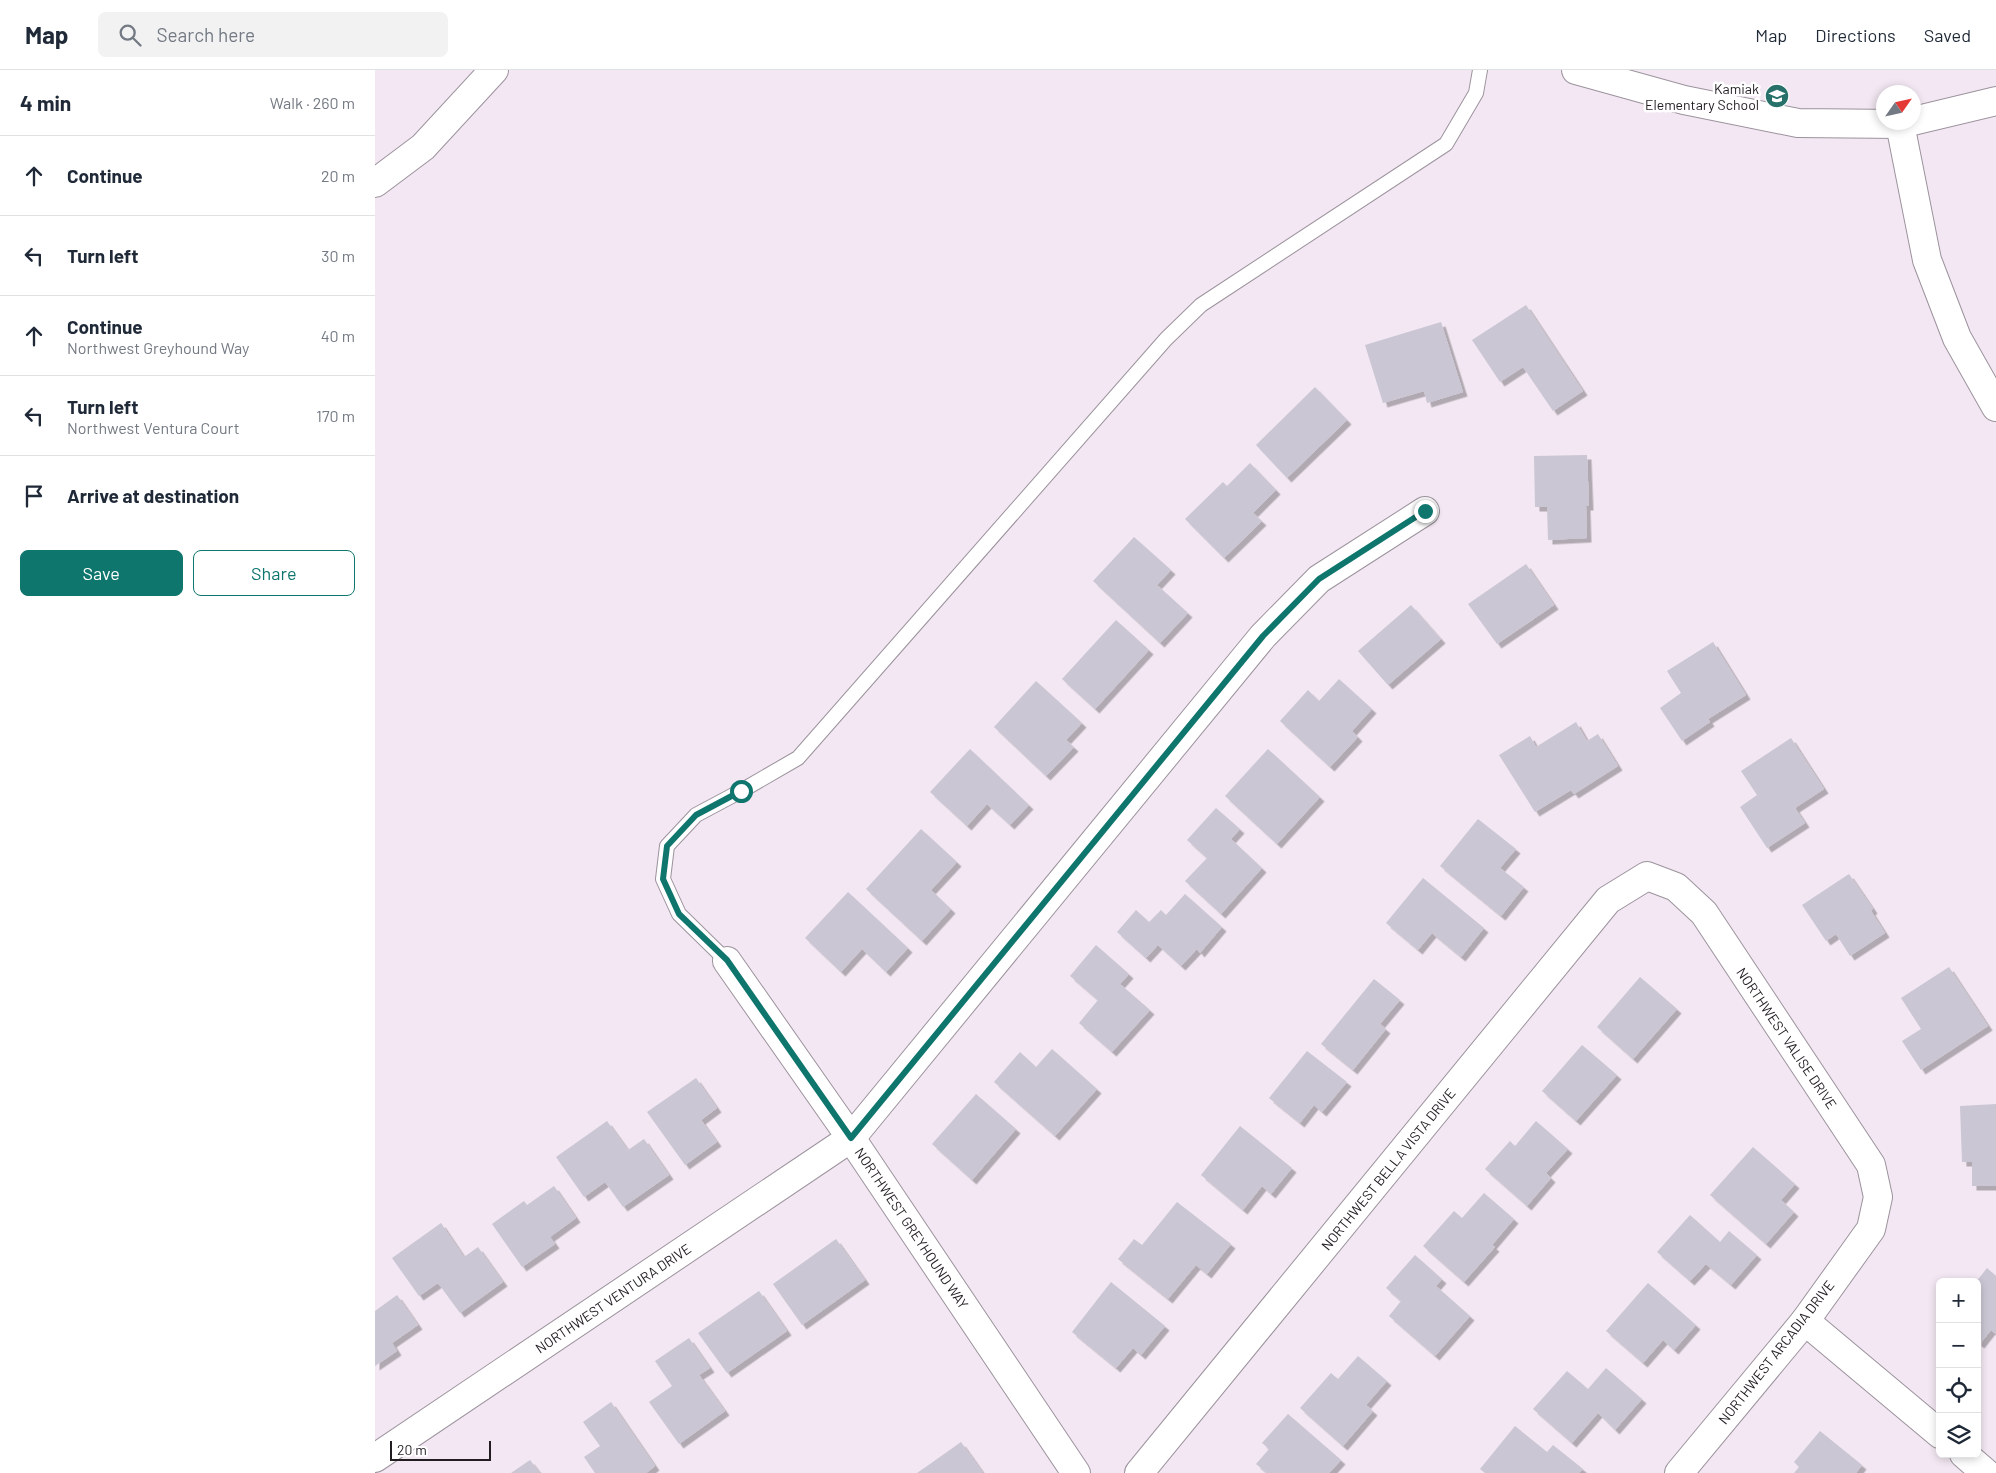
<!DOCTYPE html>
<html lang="en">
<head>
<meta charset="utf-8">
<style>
  body { margin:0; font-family:Barlow,sans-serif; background:#f2f2f3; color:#1f2937 }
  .controls { position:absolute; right:15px; bottom:15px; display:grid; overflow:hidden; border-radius:8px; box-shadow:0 2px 8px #0003 }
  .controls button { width:45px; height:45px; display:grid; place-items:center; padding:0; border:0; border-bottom:1px solid #e0e1e3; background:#fff; color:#1f2937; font:25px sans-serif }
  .compass { position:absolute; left:1501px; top:15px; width:45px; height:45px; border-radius:50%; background:#fff; box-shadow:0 2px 8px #0003; rotate:56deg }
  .scale { position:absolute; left:15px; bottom:12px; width:101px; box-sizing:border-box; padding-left:5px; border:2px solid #201c20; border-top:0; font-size:14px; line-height:18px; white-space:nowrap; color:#201c20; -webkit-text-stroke:4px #fff; paint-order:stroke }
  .stop { position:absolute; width:15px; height:15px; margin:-11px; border:4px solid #0f766e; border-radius:50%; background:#fff }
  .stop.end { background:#0f766e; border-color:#fff; box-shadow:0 1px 5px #0008 }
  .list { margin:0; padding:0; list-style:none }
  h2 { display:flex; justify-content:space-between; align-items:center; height:65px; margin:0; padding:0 20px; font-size:21px }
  h2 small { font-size:16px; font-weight:400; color:#747a83 }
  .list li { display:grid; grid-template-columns:32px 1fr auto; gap:15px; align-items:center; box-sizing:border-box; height:80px; padding:0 20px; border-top:1px solid #e0e1e3 }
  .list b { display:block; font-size:19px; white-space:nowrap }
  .list p { margin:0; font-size:16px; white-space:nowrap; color:#747a83 }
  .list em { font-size:16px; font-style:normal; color:#747a83 }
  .actions { display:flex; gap:10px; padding:15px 20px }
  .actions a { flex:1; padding:11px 0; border:1px solid #0f766e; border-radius:8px; text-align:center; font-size:18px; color:#0f766e }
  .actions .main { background:#0f766e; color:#fff }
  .icon { flex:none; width:28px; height:28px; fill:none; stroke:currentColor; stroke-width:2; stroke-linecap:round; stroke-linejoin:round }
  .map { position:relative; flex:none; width:1621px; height:1403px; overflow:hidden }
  header { display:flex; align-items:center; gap:30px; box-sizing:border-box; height:70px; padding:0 25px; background:#fff; border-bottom:1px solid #e0e1e3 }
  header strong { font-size:24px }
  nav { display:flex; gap:28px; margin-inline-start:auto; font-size:18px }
  .search { width:350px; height:45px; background:#f2f2f3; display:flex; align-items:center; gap:12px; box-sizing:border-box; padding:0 18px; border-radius:8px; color:#747a83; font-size:19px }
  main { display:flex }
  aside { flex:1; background:#fff }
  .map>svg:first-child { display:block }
</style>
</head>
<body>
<header>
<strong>Map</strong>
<div class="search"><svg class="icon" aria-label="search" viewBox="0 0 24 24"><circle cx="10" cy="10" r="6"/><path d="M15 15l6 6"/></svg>Search here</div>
<nav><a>Map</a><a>Directions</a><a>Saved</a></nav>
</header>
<main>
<aside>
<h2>4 min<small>Walk · 260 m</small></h2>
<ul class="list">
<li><svg class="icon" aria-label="ahead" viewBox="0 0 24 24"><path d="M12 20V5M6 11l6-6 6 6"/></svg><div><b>Continue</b></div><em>20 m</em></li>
<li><svg class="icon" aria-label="left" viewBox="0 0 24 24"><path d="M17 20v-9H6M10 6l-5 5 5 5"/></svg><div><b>Turn left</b></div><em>30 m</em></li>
<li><svg class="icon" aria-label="ahead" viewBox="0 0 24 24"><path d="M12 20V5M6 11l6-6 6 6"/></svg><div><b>Continue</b><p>Northwest Greyhound Way</p></div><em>40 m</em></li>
<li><svg class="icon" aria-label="left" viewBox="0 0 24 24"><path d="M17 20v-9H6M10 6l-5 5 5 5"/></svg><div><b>Turn left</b><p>Northwest Ventura Court</p></div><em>170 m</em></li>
<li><svg class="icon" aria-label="arrive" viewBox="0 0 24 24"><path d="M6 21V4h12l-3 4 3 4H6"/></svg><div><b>Arrive at destination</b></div></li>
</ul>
<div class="actions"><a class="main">Save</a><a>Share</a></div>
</aside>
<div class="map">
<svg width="1621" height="1403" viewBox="0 0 1621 1403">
  <defs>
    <filter id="shadow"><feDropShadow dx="4.5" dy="4.5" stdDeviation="0" flood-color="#0004"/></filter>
  </defs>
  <rect width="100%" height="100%" fill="#f2e7f2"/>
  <g fill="#cac6d3" filter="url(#shadow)">
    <polygon points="1151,235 1208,321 1178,341 1148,297 1125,312 1097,270"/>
    <polygon points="1066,252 1088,322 1052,333 1049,321 1008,333 990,275"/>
    <polygon points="940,317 972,350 912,408 881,375"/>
    <polygon points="1212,385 1214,436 1211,436 1212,468 1173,470 1172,437 1160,437 1159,386"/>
    <polygon points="875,393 901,420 878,443 887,451 849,488 810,449 848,412 852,416"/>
    <polygon points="759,467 796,500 782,515 813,543 785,573 718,511"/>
    <polygon points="1151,494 1179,535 1122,574 1093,534"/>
    <polygon points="1036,535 1066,569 1013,615 983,581"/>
    <polygon points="741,550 774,580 720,639 687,609"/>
    <polygon points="1338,572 1371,625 1333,649 1335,652 1307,671 1285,638 1306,623 1292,601"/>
    <polygon points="964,609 997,639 977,661 983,667 955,697 905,651 933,620 944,631"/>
    <polygon points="661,611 707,653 691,670 699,677 671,706 619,657"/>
    <polygon points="1201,652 1212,671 1223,664 1243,696 1199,724 1196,720 1160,742 1124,685 1155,666 1161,677"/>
    <polygon points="1416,668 1449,719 1420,738 1430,753 1392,778 1365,737 1382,725 1366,701"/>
    <polygon points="595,679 654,735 635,755 612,734 592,756 555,722"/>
    <polygon points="893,679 945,727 902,774 850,726"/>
    <polygon points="841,738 865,759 856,769 887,798 846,844 810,811 832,788 812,770"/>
    <polygon points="1103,749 1141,779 1125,798 1149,817 1126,846 1065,796"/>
    <polygon points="546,759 582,792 556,820 576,839 547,871 491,819"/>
    <polygon points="1474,804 1498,839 1496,841 1510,863 1475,886 1461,864 1451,871 1427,835"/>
    <polygon points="1048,808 1109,858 1086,887 1057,863 1043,880 1011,853"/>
    <polygon points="473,822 533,878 511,902 487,879 466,902 430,868"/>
    <polygon points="810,824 847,857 825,883 822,879 806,896 783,875 771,888 742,862 761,840 774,852 786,840 791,845"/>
    <polygon points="721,875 754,904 745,914 775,940 737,982 704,953 723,930 695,906"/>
    <polygon points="1574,897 1613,956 1546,1000 1527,971 1546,959 1526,928"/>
    <polygon points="1265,907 1302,939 1258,989 1222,957"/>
    <polygon points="999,909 1025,930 1005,954 1011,959 978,1000 946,974"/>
    <polygon points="1207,975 1242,1005 1201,1051 1167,1021"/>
    <polygon points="677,979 722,1019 680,1066 619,1012 645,982 661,997"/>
    <polygon points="932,981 972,1012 947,1042 939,1035 925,1053 894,1028"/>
    <polygon points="321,1008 342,1038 326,1050 342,1072 310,1095 272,1042"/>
    <polygon points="601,1024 641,1059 597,1110 557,1074"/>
    <polygon points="1621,1034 1621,1116 1597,1116 1597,1092 1587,1092 1585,1036"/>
    <polygon points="232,1051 253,1080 269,1069 294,1105 248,1137 230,1112 209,1127 181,1087"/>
    <polygon points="1161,1051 1193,1079 1171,1103 1176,1108 1152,1136 1110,1099 1135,1071 1140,1076"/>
    <polygon points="865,1056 917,1098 896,1124 887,1116 868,1140 826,1105"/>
    <polygon points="1378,1077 1420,1114 1406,1130 1419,1142 1391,1174 1335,1125"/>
    <polygon points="179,1116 201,1148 175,1167 180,1174 147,1197 117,1154 149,1131 152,1135"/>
    <polygon points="1109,1123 1139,1149 1117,1175 1120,1177 1089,1212 1048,1176 1079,1141 1087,1148"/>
    <polygon points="802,1132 856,1174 832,1204 821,1195 793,1229 743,1189 759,1169 767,1175"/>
    <polygon points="1315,1145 1345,1172 1354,1161 1382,1185 1356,1215 1331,1194 1315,1211 1282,1182"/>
    <polygon points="66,1153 89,1187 103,1177 128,1212 85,1243 63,1213 44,1226 17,1188"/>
    <polygon points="461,1169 490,1210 427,1255 398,1214"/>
    <polygon points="1040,1185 1067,1209 1061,1216 1095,1246 1060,1286 1014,1246 1026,1231 1011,1218"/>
    <polygon points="1612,1198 1621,1206 1621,1264 1616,1260 1605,1274 1602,1272 1601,1212"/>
    <polygon points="736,1212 790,1256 766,1285 758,1278 741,1298 697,1262"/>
    <polygon points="1273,1213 1321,1255 1299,1280 1288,1270 1268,1293 1231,1261"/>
    <polygon points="384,1221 412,1261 352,1303 323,1263"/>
    <polygon points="22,1225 43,1255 17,1273 22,1281 0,1296 0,1241"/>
    <polygon points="314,1268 335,1298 324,1305 350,1341 304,1374 274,1332 297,1316 280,1291"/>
    <polygon points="983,1286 1012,1311 991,1335 998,1341 968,1376 925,1338 956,1303 963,1309"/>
    <polygon points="1231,1298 1267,1329 1240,1360 1223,1343 1197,1373 1158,1339 1192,1301 1213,1319"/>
    <polygon points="236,1332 280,1396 271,1403 220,1403 209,1387 225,1376 208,1352"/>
    <polygon points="913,1344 966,1390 954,1403 892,1403 881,1394 894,1379 887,1373"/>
    <polygon points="1140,1356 1172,1382 1178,1375 1208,1399 1204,1403 1110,1403 1105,1399"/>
    <polygon points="1445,1361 1487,1395 1481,1403 1419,1403 1424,1397 1419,1392"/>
    <polygon points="586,1372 608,1403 542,1403 555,1394"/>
    <polygon points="155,1390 165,1403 136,1403"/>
  </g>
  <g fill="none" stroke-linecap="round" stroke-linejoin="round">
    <g stroke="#9c939d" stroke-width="16">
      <polyline id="service" points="352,891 304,844 288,809 292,776 321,745 366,721 423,688 791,269 826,235 1071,74 1101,23 1105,0"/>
    </g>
    <g stroke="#9c939d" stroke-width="30">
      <g id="minor">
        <polyline points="1525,54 1552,190 1582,268 1621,337"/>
        <polyline points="0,113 48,77 119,0"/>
        <polyline points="1430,1251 1565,1364"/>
        <polyline points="1589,1384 1611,1403"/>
        <polyline points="0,1388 476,1068 888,566 944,509 1050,441"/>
        <polyline points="764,1403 1233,830 1272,806 1301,817 1329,843 1496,1095 1503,1127 1496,1159 1430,1251 1304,1403"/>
      </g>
    </g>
    <g stroke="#9c939d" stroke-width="30">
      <g id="tertiary">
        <polyline points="1201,0 1309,30 1423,53 1525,54 1532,52"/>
        <polyline points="1538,51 1621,31"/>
        <polyline points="352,891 476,1068 701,1403"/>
      </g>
    </g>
    <use href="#service" stroke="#fff" stroke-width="14"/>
    <use href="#minor" stroke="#fff" stroke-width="28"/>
    <use href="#tertiary" stroke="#fff" stroke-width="28"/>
  </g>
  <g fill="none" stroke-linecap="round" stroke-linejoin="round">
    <polyline stroke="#0f766e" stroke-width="6" points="366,721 321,745 292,776 288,809 304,844 352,890 476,1068 888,566 944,509 1050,441"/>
  </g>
  <defs>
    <g id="school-disc" transform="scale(1.25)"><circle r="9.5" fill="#28716a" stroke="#fff"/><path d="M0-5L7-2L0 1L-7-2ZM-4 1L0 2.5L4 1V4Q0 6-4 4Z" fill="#fff"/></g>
  </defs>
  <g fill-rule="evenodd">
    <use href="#school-disc" x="1402" y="26"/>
  </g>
  <g text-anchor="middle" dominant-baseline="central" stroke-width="5" stroke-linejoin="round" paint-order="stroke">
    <g font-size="14" fill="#201c20" stroke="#fff" text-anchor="end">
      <text x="1384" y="18">Kamiak<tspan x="1384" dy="16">Elementary School</tspan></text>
    </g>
    <g font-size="14" fill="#201c20" stroke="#fff">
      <text transform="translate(1412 968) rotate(56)">NORTHWEST VALISE DRIVE</text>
      <text transform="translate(1013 1099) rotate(-51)">NORTHWEST BELLA VISTA DRIVE</text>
      <text transform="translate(537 1158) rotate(56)">NORTHWEST GREYHOUND WAY</text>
      <text transform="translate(238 1228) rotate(-34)">NORTHWEST VENTURA DRIVE</text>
      <text transform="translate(1401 1282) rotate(-52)">NORTHWEST ARCADIA DRIVE</text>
    </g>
  </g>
</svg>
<div class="controls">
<button>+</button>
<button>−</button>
<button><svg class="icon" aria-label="locate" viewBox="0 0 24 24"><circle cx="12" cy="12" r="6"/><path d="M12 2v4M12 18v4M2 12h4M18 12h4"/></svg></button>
<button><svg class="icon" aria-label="layers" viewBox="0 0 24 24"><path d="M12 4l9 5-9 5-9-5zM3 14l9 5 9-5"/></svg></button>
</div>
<svg class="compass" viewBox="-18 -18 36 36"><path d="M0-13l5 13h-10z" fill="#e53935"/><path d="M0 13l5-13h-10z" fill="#747a83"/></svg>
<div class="scale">20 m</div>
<div class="stop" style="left:366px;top:721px"></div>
<div class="stop end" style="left:1050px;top:441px"></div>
</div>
</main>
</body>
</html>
